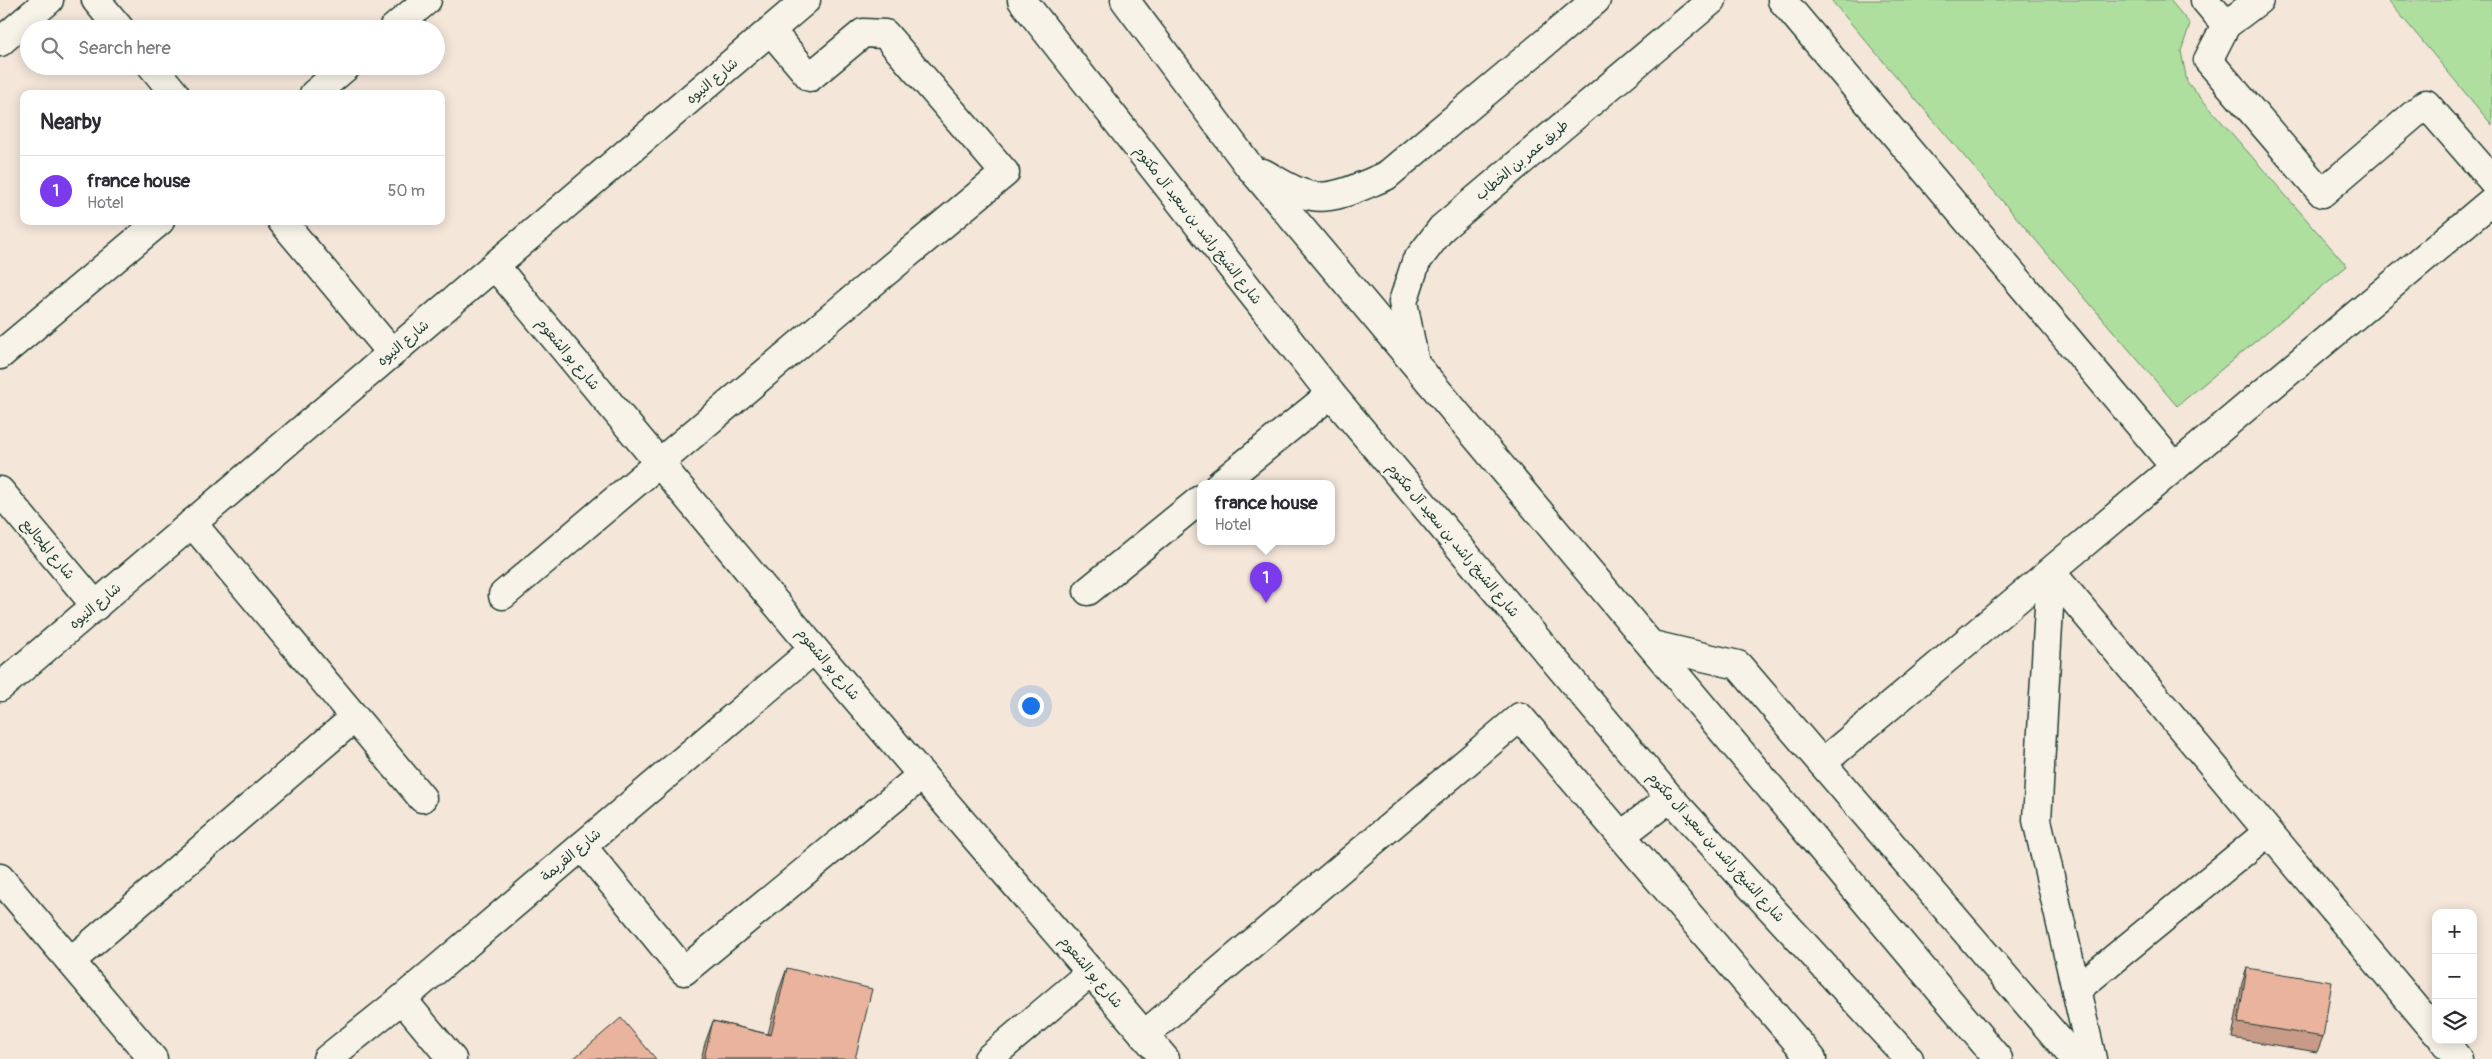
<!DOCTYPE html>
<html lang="en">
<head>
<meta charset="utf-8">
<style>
  body { margin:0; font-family:Pangolin,"Playpen Sans Arabic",sans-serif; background:#f2f2f3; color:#2b2b33 }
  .controls { position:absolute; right:15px; bottom:15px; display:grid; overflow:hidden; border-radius:10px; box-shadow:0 2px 12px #0003 }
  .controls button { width:45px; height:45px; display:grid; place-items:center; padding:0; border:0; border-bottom:1px solid #e1e1e2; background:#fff; color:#2b2b33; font:25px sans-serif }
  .you { position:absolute; left:1030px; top:705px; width:18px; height:18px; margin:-12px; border:4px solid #fff; border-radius:50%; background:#1a73e8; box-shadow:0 0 0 8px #1a73e833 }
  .badge { display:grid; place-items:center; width:32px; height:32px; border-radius:50%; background:#7c3aed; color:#fff; font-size:16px; font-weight:700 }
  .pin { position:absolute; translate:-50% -41px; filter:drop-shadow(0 1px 2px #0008) }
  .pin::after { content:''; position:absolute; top:26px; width:18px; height:15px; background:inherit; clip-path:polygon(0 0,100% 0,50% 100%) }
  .popup { position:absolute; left:1197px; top:480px; width:138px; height:65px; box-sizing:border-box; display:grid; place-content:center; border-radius:10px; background:#fff; filter:drop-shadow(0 1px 4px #0005); font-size:16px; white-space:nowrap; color:#7c7c81 }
  .popup b { font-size:19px; color:#2b2b33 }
  .popup::after { content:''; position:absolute; left:50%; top:100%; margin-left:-10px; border:10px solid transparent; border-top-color:#fff }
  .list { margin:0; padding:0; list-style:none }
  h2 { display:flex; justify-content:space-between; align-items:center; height:65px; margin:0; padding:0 20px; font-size:21px }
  h2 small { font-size:16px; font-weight:400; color:#7c7c81 }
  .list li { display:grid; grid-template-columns:32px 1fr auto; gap:15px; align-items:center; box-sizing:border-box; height:70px; padding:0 20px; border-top:1px solid #e1e1e2 }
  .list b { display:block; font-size:19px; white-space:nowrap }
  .list p { margin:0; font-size:16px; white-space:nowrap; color:#7c7c81 }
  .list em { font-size:16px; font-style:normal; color:#7c7c81 }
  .icon { flex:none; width:28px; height:28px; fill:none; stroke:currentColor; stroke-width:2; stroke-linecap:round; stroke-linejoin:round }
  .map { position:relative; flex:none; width:2492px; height:1059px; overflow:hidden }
  .search { position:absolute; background:#fff; box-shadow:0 2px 12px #0003; left:20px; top:20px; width:425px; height:55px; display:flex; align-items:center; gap:12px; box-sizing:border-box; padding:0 18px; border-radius:28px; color:#7c7c81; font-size:19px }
  .panel { position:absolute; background:#fff; box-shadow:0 2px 12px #0003; left:20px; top:90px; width:425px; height:135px; border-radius:10px }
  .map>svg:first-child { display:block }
</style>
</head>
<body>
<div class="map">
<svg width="2492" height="1059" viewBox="0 0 2492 1059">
  <rect width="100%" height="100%" fill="#f4e6d9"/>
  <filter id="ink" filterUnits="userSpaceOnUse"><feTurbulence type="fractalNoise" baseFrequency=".02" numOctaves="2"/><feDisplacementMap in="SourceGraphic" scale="10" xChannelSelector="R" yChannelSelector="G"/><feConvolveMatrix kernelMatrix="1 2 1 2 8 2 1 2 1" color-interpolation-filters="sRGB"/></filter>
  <g filter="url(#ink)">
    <g fill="#aedf9f" stroke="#668e6a">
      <polygon points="1831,0 2170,0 2190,24 2181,51 2187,82 2347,266 2177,406"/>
      <polygon points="2388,0 2492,0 2492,125"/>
    </g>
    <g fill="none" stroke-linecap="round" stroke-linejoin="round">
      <g stroke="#1f3d34" stroke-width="31">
        <g id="minor">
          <polyline points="96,0 120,29"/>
          <polyline points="1022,0 1331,394 1670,798 1909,1059"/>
          <polyline points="1125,0 1249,166 1998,1059"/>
          <polyline points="1782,0 2175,467"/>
          <polyline points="2205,0 2226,25"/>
          <polyline points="2259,0 2226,25 2208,60 2322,193 2426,104 2492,180"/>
          <polyline points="393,29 427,0"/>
          <polyline points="0,42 49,0"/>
          <polyline points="152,66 175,94"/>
          <polyline points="314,94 347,66"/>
          <path d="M1263,173C1278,181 1294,193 1312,196C1336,200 1363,185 1386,176L1596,0"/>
          <polyline points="282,221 392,353"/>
          <polyline points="495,266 814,649 1165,1059"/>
          <polyline points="0,355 160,221"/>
          <polyline points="1414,359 1403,302 1416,262 1442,228 1712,0"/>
          <polyline points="1220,484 1331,394"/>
          <polyline points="0,491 96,606"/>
          <polyline points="192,523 422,798"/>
          <polyline points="2051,572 2436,1032"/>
          <polyline points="2051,572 2037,820 2092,1059"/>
          <polyline points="1088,591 1201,499"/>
          <polyline points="503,595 847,304 1005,173 885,34 863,33 810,77 771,31"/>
          <polyline points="1652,645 1738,665 2075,1059"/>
          <polyline points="0,687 806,0"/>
          <polyline points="1822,763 2492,201"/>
          <polyline points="1622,835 1670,798"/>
          <polyline points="582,846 684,971 922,775"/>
          <polyline points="0,878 153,1059"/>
          <polyline points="71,961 354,718"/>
          <polyline points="2076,990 2268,832"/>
          <polyline points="402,999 452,1059"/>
          <polyline points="1144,1035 1520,717 1812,1059"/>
          <polyline points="2443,1040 2458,1059"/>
          <polyline points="327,1059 402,999 814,649"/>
          <polyline points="988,1059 1091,972"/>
        </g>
      </g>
      <use href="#minor" stroke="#f7f3e8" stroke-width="28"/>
    </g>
    <g fill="#c89a88" stroke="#1f3d34">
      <polygon points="787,968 855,1059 701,1059 705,1043 713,1021 768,1034 779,990"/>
      <polygon points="2247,968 2323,1037 2317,1052 2232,1038 2242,983"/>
    </g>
    <g fill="#e9b39e" stroke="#1f3d34">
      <polygon points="787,968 872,989 855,1059 710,1059 704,1058 713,1021 771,1035"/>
      <polygon points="2247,968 2332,982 2323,1037 2238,1023"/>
      <polygon points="621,1018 656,1059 573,1059"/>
    </g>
  </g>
  <g text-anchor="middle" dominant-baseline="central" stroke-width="5" stroke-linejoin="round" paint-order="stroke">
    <g font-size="14" fill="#1f3d34" stroke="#f7f3e8">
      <text transform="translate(712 81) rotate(-40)">شارع النيوه</text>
      <text transform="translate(1522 160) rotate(-40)">طريق عمر بن الخطاب</text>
      <text transform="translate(1198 225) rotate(52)">شارع الشيخ راشد بن سعيد آل مكتوم</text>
      <text transform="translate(403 343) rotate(-40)">شارع النيوه</text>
      <text transform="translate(568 354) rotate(50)">شارع بو الشعوم</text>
      <text transform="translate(1453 540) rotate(50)">شارع الشيخ راشد بن سعيد آل مكتوم</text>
      <text transform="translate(48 549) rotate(50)">شارع المجاليع</text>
      <text transform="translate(95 606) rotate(-40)">شارع النيوه</text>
      <text transform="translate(828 664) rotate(50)">شارع بو الشعوم</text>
      <text transform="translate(1716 847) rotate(48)">شارع الشيخ راشد بن سعيد آل مكتوم</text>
      <text transform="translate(571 855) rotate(-40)">شارع القريمة</text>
      <text transform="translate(1091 972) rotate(50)">شارع بو الشعوم</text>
    </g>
  </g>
</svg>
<div class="controls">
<button>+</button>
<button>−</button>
<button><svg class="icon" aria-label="layers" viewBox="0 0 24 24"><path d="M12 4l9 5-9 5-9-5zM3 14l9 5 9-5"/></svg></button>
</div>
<div class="you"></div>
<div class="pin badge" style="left:1266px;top:603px">1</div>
<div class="popup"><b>france house</b>Hotel</div>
<div class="search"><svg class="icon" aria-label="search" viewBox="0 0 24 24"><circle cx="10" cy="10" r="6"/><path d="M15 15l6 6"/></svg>Search here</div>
<section class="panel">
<h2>Nearby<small></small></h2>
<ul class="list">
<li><span class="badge">1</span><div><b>france house</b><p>Hotel</p></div><em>50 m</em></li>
</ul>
</section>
</div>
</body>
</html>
